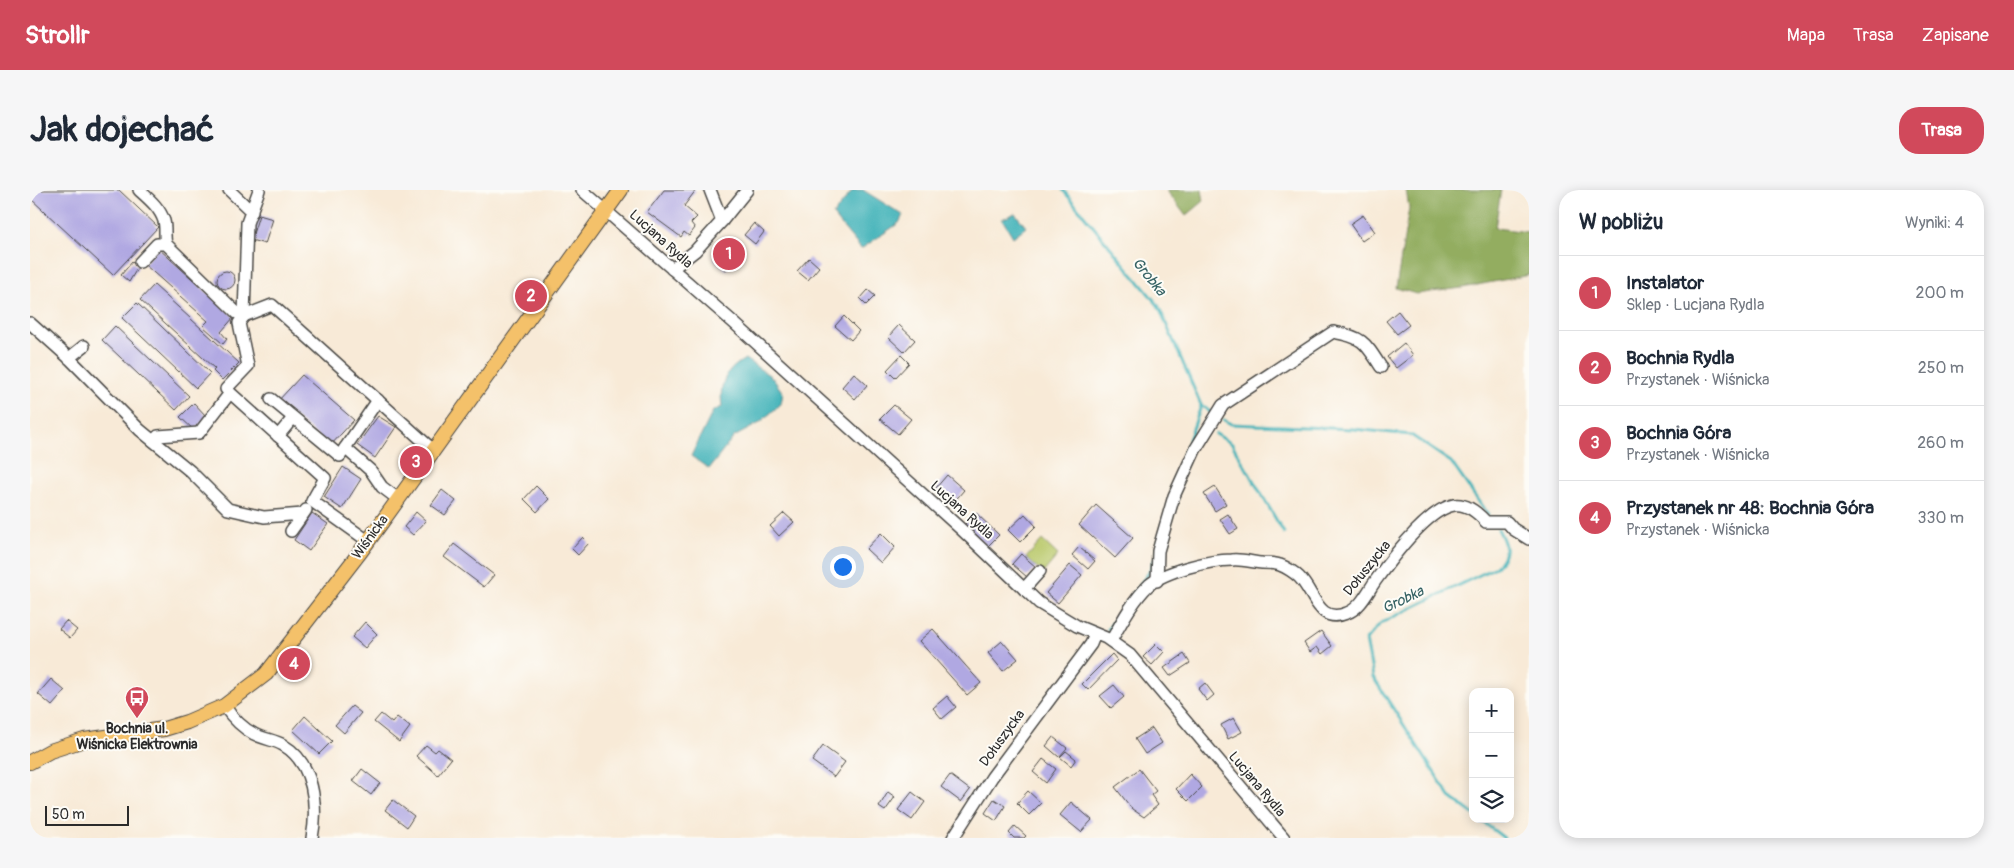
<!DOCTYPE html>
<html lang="pl">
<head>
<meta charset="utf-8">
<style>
  body { margin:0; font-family:Pangolin,sans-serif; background:#f6f6f7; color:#1f2937 }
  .controls { position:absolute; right:15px; bottom:15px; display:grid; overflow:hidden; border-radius:10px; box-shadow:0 2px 12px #0003 }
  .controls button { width:45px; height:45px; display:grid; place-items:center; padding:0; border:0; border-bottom:1px solid #e0e1e3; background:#fff; color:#1f2937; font:25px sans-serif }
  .scale { position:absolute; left:15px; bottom:12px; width:84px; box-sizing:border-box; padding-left:5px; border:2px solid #2b2b2b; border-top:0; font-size:14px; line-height:18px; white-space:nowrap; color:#2b2b2b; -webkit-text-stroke:4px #fdfcf7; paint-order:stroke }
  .you { position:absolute; left:812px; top:376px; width:18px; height:18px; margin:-12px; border:4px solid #fff; border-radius:50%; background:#1a73e8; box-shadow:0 0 0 8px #1a73e833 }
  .badge { display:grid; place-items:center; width:32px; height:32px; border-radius:50%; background:#d1495b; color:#fff; font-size:16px; font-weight:700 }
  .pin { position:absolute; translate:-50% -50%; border:2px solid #fff; box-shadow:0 1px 5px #0006 }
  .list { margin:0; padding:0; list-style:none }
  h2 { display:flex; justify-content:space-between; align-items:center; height:65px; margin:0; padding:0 20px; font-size:21px }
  h2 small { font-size:16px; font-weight:400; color:#747a83 }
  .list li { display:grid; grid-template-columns:32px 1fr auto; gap:15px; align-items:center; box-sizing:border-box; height:75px; padding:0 20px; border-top:1px solid #e0e1e3 }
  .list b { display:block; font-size:19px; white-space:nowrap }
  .list p { margin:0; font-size:16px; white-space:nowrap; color:#747a83 }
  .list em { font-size:16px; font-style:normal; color:#747a83 }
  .icon { flex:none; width:28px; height:28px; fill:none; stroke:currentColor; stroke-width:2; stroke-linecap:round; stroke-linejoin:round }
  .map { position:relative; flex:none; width:1499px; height:648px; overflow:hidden; border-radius:20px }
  header { display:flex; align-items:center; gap:30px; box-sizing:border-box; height:70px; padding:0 25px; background:#d1495b; color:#fff }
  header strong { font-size:24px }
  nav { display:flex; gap:28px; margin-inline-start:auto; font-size:18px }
  .intro { display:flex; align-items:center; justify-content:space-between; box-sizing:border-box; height:120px; padding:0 30px }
  h1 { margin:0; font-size:35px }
  .button { padding:12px 22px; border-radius:20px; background:#d1495b; color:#fff; font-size:18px; font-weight:700 }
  main { display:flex; gap:30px; padding:0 30px }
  aside { flex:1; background:#fff; border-radius:20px; box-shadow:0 2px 12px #0003 }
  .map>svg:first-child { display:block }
</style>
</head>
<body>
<header>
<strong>Strollr</strong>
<nav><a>Mapa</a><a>Trasa</a><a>Zapisane</a></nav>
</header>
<div class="intro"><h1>Jak dojechać</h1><a class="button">Trasa</a></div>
<main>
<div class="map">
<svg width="1499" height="648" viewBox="0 0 1499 648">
  <rect width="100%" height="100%" fill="#fdfcf7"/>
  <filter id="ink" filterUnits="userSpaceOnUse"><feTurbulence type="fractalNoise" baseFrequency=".02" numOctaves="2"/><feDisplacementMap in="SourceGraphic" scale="10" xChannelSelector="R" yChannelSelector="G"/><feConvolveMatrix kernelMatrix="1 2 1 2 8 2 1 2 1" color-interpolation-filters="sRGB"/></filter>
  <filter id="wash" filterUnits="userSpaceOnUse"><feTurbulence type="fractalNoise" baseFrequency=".0096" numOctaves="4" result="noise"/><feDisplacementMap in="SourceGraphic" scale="20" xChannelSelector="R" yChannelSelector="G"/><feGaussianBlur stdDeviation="1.12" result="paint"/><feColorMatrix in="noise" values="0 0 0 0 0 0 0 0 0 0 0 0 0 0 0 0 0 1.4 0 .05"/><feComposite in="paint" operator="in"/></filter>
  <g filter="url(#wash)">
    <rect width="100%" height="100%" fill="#f8ead7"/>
    <polygon fill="#bac96c" stroke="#727a4c" points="1012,350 1028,365 1013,383 996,368"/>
    <g fill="#93ad60" stroke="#5f6c46">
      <polygon points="1136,0 1172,0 1174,11 1156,26"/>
      <polygon points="1376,0 1471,0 1465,38 1499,42 1499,85 1432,98 1386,104 1366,98 1379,18"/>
    </g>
    <g fill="#44b4ba" stroke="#387072">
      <polygon points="823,0 833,0 873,25 869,33 831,59 803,25"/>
      <polygon points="985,23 996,37 983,47 972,29"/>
      <path d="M715,169L742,187L753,203L751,214L728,234L704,247L679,279L661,266L683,221L692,217C689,195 694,181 715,169Z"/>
    </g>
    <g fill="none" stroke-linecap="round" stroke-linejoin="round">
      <g stroke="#44b4ba" stroke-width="3">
        <polyline points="1033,0 1128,115 1171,215 1184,225"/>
        <polyline points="1194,230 1201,234 1324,239 1381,245 1421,272 1458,325"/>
        <polyline points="1186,244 1202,254 1254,343"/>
        <polyline points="1145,290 1171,216"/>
        <polyline points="1102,406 1120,381 1123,371"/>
        <polyline points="1078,439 1098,411"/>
        <path d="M1443,624L1420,607L1343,487L1336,450L1351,433L1466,377C1479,362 1477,356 1468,339"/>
        <polyline points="1449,629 1474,648"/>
      </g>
    </g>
    <g id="blocks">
      <g fill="#b0a8e2">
        <polygon points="0,0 89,0 128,37 83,85 0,8"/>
        <polygon points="634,0 666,0 654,16 667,27 661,33 665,38 659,46 654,42 651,47 617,22"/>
        <polygon points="229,25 243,29 235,54 221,50"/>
        <polygon points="1333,25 1345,42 1332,51 1320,34"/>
        <polygon points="724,33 734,42 725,54 714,45"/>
        <polygon points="702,49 714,59 696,80 684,69"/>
        <polygon points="128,58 204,127 191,142 197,149 193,154 173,136 178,131 114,74"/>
        <polygon points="779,68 789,77 778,90 767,81"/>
        <polygon points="102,72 108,77 99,92 91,85"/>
        <circle cx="196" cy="90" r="9"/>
        <polygon points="124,95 209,173 192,190 183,181 185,179 110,110"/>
        <polygon points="838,100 845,106 836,115 830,109"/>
        <polygon points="107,113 180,183 166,198 92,128"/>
        <polygon points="1368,121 1379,135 1367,144 1356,131"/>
        <polygon points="814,126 829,141 821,150 805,136"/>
        <polygon points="869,135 885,150 874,162 858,147"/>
        <polygon points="85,136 159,206 146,220 72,150"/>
        <polygon points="1374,153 1383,165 1366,178 1357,167"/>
        <polygon points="871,165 879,173 865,188 857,180"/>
        <polygon points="824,183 837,195 825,209 812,197"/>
        <polygon points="272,185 324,230 300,256 247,212"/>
        <polygon points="164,213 177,227 164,240 150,227"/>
        <polygon points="864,215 881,229 868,244 850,229"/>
        <polygon points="348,226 366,237 345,268 327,255"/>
        <polygon points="313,277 331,289 312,319 294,307"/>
        <polygon points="917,285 934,300 922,314 905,299"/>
        <polygon points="506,296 519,309 507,322 494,309"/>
        <polygon points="1185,297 1196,314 1185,321 1174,304"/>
        <polygon points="412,300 426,311 415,325 401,315"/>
        <polygon points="1066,315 1103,348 1085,368 1049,335"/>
        <polygon points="386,322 396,331 383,345 374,337"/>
        <polygon points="282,323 298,334 279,361 264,350"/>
        <polygon points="754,323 764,332 749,346 740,336"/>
        <polygon points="946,323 969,345 957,357 934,335"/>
        <polygon points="995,324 1006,336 990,352 978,340"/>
        <polygon points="1198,324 1208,339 1200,344 1190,329"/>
        <polygon points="851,343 865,357 851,373 836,359"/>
        <polygon points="553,347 559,353 548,365 542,359"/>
        <polygon points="424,354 464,385 454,397 414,367"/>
        <polygon points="1049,357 1065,371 1058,379 1042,365"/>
        <polygon points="991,364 1006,377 997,387 982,374"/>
        <polygon points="1040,375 1052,385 1028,413 1016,403"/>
        <polygon points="36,431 47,440 40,448 29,439"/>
        <polygon points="335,432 347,444 335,458 322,447"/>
        <polygon points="903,439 951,493 937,505 889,451"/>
        <polygon points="1291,441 1302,456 1292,464 1287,457 1280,462 1274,453"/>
        <polygon points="972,451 988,469 973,481 958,463"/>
        <polygon points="1126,454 1134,462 1122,475 1113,467"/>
        <polygon points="1082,464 1087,470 1058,500 1052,494"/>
        <polygon points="1154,464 1160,473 1140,486 1134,478"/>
        <polygon points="21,489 35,501 22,516 8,504"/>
        <polygon points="1175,493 1184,505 1177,511 1168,499"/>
        <polygon points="1084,495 1094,507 1081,518 1070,506"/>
        <polygon points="917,506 926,517 912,529 903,518"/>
        <polygon points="322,516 331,523 314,543 305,535"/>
        <polygon points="351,524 362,533 367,527 380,537 369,552 344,532"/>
        <polygon points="275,526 302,551 289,564 263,540"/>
        <polygon points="1204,528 1212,542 1198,549 1191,535"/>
        <polygon points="1122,538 1132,553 1115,564 1105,549"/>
        <polygon points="1023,547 1037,558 1029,567 1016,556"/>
        <polygon points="396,555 405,562 408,559 421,569 408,585 386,566"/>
        <polygon points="793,556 815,572 804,587 782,571"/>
        <polygon points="1036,561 1046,569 1041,576 1030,567"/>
        <polygon points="1013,569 1026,579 1016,593 1003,582"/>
        <polygon points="332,579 350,593 341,605 323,591"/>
        <polygon points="1109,579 1126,601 1121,605 1128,615 1114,627 1102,619 1085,597"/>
        <polygon points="1160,584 1172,597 1158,611 1146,599"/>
        <polygon points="920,585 940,600 931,612 911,597"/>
        <polygon points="998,601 1011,613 999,625 987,613"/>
        <polygon points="858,602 865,607 855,621 849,617"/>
        <polygon points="882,602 895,612 882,630 868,620"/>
        <polygon points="964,609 975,616 966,631 955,623"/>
        <polygon points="363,610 384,626 377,637 355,620"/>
        <polygon points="1041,612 1062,630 1051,642 1030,625"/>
        <polygon points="985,636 996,646 994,648 984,648 979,643"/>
      </g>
    </g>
  </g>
  <g filter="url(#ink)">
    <use href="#blocks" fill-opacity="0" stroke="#4a4845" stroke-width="1"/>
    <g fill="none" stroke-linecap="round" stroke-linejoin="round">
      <g stroke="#4a4845" stroke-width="14">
        <g id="minor">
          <path d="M109,0C119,9 130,18 134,31C136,37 134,46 136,54L207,123L214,126L242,115L403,260"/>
          <polyline points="199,0 222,22"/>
          <polyline points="229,0 217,33 214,126 209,133 218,176 196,199 295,288 282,311 338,351"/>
          <polyline points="552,0 703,132 932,340 1009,413 1047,436 1076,448 1100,465 1254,648"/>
          <polyline points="692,31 717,0"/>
          <polyline points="110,72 127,54 136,54"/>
          <polyline points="642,79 665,61 692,31 680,0"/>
          <polyline points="0,133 39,168 110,240 160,281 198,319 234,327 273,324"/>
          <polyline points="39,168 54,156"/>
          <polyline points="241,209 310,266 315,258"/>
          <polyline points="348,210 315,258 341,281 352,297 368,309"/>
          <polyline points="248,246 263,228"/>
          <polyline points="124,251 128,246 169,243 200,203"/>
          <polyline points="261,341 276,320"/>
          <path d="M1127,391L1128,361L1144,306L1165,260L1193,215L1303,142C1333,147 1335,152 1351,177"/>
          <polyline points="994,399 1010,381"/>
          <path d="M1081,451C1091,433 1103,410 1119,395C1135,381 1180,370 1202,370C1211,369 1222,372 1232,373C1237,373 1245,373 1250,375C1256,377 1265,383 1269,387C1285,403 1288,435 1317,423C1331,418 1338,401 1346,390C1361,369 1398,319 1424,315C1437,313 1448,323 1456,332H1477L1483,339L1499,349"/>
          <path d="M194,516C202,527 212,538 224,544C233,549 245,550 253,555C284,573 288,616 282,648"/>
          <polyline points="923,648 962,587 1061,454 1065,444"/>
        </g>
      </g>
      <g stroke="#4a4845" stroke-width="16">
        <polyline id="major" points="0,572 20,561 54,550 134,539 157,532 194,516 236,484 331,361 591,0"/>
      </g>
      <use href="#minor" stroke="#fff" stroke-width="11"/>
      <use href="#major" stroke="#f4c16a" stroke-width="14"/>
    </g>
  </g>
  <defs>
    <g id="bus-pin" transform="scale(1.25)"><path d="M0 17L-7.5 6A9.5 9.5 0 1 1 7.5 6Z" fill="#d1495b" stroke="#fdfcf7"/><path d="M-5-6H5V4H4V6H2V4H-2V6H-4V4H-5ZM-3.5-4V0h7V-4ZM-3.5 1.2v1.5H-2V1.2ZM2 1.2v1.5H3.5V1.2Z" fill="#fff"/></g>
  </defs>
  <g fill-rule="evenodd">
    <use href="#bus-pin" x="107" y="508"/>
  </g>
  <g text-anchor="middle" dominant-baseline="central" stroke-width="4" stroke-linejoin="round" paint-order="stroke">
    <g font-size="14" fill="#2b2b2b" stroke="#fdfcf7">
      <text transform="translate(631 49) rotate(42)">Lucjana Rydla</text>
      <text transform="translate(932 320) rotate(42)">Lucjana Rydla</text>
      <text transform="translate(340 347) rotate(-54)">Wiśnicka</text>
      <text transform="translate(1337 378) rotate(-51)">Dołuszycka</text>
      <text transform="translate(972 548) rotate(-54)">Dołuszycka</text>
      <text transform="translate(1227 594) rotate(50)">Lucjana Rydla</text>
    </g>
    <g font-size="14" font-weight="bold" fill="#2b2b2b" stroke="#fdfcf7">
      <text x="107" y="538">Bochnia ul.<tspan x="107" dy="16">Wiśnicka Elektrownia</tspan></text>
    </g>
    <g font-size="15" font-style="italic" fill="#356264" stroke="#fdfcf7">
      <text transform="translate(1119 87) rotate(51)">Grobka</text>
      <text transform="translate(1373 410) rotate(-26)">Grobka</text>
    </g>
  </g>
</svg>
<div class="controls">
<button>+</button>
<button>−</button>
<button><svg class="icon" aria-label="layers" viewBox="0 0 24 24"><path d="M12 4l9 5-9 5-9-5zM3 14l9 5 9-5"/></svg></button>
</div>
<div class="scale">50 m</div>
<div class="you"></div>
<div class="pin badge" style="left:699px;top:64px">1</div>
<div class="pin badge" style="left:501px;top:106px">2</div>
<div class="pin badge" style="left:386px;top:272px">3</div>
<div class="pin badge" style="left:264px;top:474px">4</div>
</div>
<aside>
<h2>W pobliżu<small>Wyniki: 4</small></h2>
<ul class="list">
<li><span class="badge">1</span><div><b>Instalator</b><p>Sklep · Lucjana Rydla</p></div><em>200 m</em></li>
<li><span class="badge">2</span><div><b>Bochnia Rydla</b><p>Przystanek · Wiśnicka</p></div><em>250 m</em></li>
<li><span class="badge">3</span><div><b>Bochnia Góra</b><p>Przystanek · Wiśnicka</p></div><em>260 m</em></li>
<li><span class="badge">4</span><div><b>Przystanek nr 48: Bochnia Góra</b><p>Przystanek · Wiśnicka</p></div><em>330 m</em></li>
</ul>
</aside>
</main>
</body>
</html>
